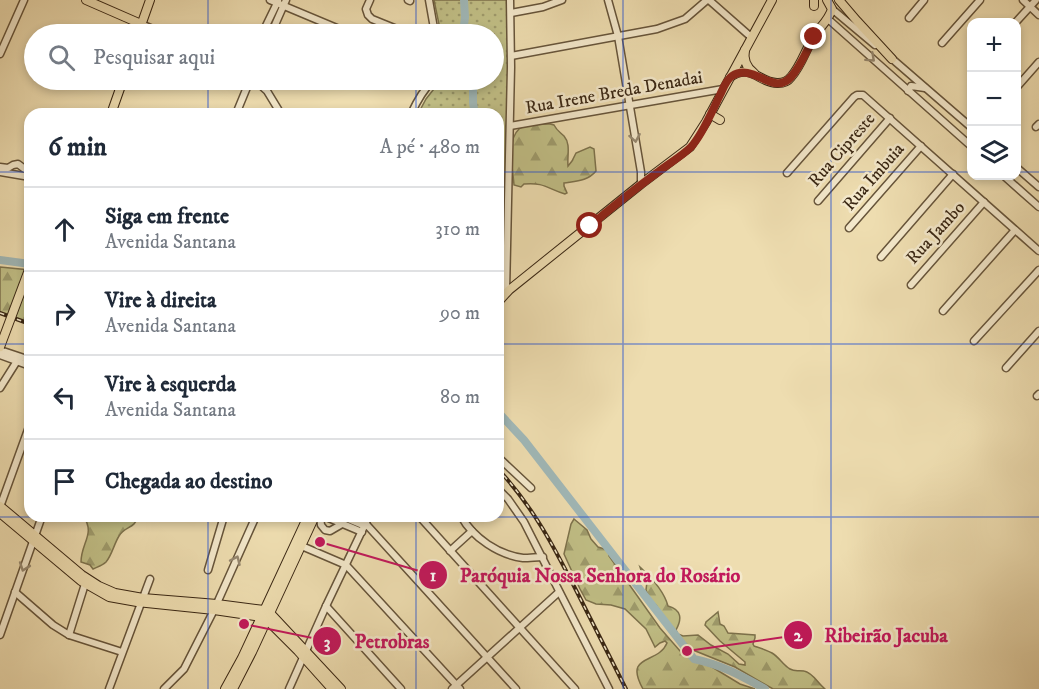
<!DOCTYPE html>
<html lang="pt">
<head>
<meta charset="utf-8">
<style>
  body { margin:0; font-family:"IM FELL DW Pica",serif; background:#f6f6f7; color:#1f2937 }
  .controls { position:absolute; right:18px; top:18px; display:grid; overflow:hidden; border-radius:12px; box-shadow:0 3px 9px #0003 }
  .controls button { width:54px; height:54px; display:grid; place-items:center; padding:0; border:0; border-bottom:2px solid #e0e1e3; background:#fff; color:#1f2937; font:30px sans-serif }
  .stop { position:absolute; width:18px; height:18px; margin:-14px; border:4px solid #8f2418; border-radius:50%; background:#fff }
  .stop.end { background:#8f2418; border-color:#fff; box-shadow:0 2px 6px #0008 }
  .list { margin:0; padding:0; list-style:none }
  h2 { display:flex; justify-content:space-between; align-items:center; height:78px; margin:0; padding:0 24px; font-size:26px }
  h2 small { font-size:20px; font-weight:400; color:#747a83 }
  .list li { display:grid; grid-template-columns:39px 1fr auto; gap:18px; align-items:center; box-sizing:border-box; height:84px; padding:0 24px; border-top:2px solid #e0e1e3 }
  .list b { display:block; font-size:22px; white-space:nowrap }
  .list p { margin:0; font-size:20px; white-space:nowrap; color:#747a83 }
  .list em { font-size:20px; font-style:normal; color:#747a83 }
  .icon { flex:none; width:33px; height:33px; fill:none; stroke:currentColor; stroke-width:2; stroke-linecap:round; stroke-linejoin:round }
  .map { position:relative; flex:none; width:1039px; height:689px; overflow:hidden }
  .search { position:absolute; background:#fff; box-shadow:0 3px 9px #0003; left:24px; top:24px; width:480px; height:66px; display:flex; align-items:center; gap:15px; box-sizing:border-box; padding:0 21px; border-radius:33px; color:#747a83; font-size:22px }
  .panel { position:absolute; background:#fff; box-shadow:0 3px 9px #0003; left:24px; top:108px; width:480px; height:414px; border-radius:18px }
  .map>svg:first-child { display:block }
</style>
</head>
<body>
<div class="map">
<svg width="1039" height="689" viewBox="0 0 1039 689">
  <defs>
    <pattern id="grass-dots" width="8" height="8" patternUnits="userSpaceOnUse" patternTransform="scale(1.5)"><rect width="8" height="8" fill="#c1bf86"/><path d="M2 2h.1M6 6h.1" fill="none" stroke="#9e9b6c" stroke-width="1.8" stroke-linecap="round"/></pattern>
    <pattern id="forest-firs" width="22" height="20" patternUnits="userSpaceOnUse" patternTransform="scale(1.5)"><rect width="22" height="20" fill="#c1bf86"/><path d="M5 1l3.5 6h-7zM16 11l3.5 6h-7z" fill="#9e9b6c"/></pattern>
  </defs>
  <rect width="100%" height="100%" fill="#eeddb0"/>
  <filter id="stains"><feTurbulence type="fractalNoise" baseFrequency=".00333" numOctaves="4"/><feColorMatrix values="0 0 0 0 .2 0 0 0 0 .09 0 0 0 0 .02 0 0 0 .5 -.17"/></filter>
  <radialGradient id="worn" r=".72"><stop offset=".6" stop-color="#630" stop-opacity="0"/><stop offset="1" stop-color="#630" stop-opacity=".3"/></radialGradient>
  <polygon fill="url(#grass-dots)" stroke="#7d724c" stroke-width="1.5" points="434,0 509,0 506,286 498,291 498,114 418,114 426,99 441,80 494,80 494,34 441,34"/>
  <g fill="url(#forest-firs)" stroke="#7d724c" stroke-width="1.5">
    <path d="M532,124H550L554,125C557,131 560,132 564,136C571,144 567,156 568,166L572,161L576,153L590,147L594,149L596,171C588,181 576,181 564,183V186L567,193L565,194C548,189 544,182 524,184L521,187L514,185C513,170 506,141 519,129C522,126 528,125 532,124Z"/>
    <polygon points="0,267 30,270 30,324 0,313"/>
    <path d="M83,516H138C135,529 125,526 119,536C114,544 112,555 106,562C102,566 97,567 93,569L90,565L81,562C81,543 96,533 83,516Z"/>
    <path d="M574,519L587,530L591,539L598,547L608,550L609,556L660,628L680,651L692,659L712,667L740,684L755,689H643C623,653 658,665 667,643L665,641L660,643L655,647L646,629L625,609L611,605L596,604L586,600L580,589L564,554L571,524Z"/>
    <path d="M640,567C652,578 664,591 668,606C682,610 682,619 676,630L678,634L683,636L698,635L711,645L728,654L739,664L745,665V662L720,641L705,625L706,622L718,612L720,624L724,626L728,633L755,635V638L753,644L754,646C760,648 767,650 772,653C779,657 783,665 790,669C795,672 798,670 804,671C812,672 818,683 825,689H773L735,667L693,650L682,640L672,629L656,605L650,600L646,590L647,582L641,570Z"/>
  </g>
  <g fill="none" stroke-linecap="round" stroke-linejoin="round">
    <g stroke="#a0b8b8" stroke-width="8">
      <polyline points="463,34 465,17 464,0"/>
      <polyline points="473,80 473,103 475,114"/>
      <polyline points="0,260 30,264"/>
      <path d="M498,412L524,440L694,659C722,665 740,675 765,689"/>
    </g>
    <g stroke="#66543a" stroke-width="9">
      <g id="minor">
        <polyline points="270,0 351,34"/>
        <polyline points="370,0 366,9 368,15 372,19 409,34"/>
        <polyline points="408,0 410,1"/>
        <polyline points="429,0 435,34"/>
        <polyline points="608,0 618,36 641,172 641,184"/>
        <polyline points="709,0 751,37"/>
        <polyline points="1023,0 1039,15"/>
        <polyline points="832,9 875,45"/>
        <polyline points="511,13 543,7 562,0"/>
        <polyline points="909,18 924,0"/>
        <polyline points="828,19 972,147"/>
        <polyline points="1016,22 1036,0"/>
        <polyline points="141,24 164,34"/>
        <polyline points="262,34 278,1"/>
        <polyline points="271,34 286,0"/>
        <polyline points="942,43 980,0"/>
        <polyline points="0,54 24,0"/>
        <polyline points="511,56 657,29 685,19 707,0"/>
        <polyline points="890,57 972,128"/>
        <polyline points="255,80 267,91 281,114"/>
        <polyline points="1016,88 1039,62"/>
        <polyline points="908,91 911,86 925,88"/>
        <polyline points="236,114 250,80"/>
        <path d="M411,114C417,101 423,90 433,80"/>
        <polyline points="510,126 723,89"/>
        <polyline points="1036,127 1039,124"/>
        <polyline points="0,167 8,168 13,165 18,164 30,173"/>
        <polyline points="1016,167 1039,187"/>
        <polyline points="0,172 30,177"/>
        <polyline points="787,173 854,97 857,95 863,95 1039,251"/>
        <polyline points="1004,176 1039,207"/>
        <polyline points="818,201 890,118"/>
        <polyline points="849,228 921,146"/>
        <polyline points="881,257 953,174"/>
        <polyline points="911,285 984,202"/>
        <polyline points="506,291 511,67 510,0"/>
        <polyline points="943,311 1015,230"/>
        <polyline points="974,341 1039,270"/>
        <polyline points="0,350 30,360"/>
        <polyline points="0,355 30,366"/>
        <polyline points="1006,368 1039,331"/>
        <polyline points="0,388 17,361"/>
        <polyline points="1037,396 1039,394"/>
        <polyline points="498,457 531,488"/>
        <polyline points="498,489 508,499 524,522 609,689"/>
        <polyline points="0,507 30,424"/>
        <polyline points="320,516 321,525 325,530 330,531 342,524"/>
        <polyline points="324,516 362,532"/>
        <polyline points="341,516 365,526"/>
        <polyline points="419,516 575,689"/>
        <path d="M461,516C473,538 499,555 523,558C530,558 537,557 543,557"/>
        <polyline points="366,524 516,689"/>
        <polyline points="297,544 346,565 460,689"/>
        <polyline points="450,551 472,531"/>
        <polyline points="208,570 224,516"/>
        <polyline points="15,592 53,625 69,635 122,652"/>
        <polyline points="326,606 401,689"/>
        <polyline points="0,635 42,516"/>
        <polyline points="69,635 85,584"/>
        <polyline points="109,689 150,579"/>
        <polyline points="164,689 184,669 214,610 256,516"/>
        <polyline points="289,689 326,606 369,516"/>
        <polyline points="452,689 559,592"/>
      </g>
    </g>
    <g stroke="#392613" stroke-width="10">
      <g id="major">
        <polyline points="86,0 141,24"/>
        <polyline points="814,0 814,6"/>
        <polyline points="839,0 857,21 892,59"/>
        <polyline points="138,34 150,0"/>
        <path d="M745,50C743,60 746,67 754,73"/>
        <path d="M730,77C751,62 760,84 778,83C783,83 788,81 791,77C801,66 806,49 814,36C820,27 829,20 832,9L827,0"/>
        <polyline points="111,114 123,80"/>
        <polyline points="710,114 720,120"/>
        <polyline points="498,302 509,290 641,184 690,147 706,122 772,0"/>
        <polyline points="0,506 82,575 99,586 115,593 143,598 217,604 264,610 270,613 341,689"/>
        <polyline points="0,513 81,581 109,597 137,602 214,610 261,617 267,620 298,651 332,689"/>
        <polyline points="225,689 242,658 308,516"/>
        <polyline points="233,689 252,652 315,516"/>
      </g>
    </g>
    <use href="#minor" stroke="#f4e9cc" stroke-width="6"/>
    <use href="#major" stroke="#eeddb0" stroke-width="8"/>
    <g stroke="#392613" stroke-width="4">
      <g id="rail">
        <polyline points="0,313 30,324"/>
        <path d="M498,469C534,508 554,547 578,594C594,626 610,657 626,689"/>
      </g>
    </g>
    <use href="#rail" stroke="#f4e9cc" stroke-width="1.5" stroke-dasharray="4.5" stroke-linecap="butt"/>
    <g stroke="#392613" stroke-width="10" stroke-linecap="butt">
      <polyline id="major-bridge" points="0,347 30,267"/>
    </g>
    <use href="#major-bridge" stroke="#eeddb0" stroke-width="8"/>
  </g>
  <defs><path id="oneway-chevron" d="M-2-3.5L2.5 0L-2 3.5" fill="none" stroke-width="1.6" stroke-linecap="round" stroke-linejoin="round" transform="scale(1.5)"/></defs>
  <g stroke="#968870">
    <use href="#oneway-chevron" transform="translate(871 58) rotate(42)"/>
    <use href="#oneway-chevron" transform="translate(635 138) rotate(80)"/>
    <use href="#oneway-chevron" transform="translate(236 560) rotate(-66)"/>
    <use href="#oneway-chevron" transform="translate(24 567) rotate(109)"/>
  </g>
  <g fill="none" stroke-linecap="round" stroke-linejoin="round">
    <path stroke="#8f2418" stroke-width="8" d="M590,226C612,207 635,189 658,172C668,164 682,156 691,147C703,134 712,111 720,95C723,89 726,80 732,76C754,62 773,97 791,77C801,66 807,50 814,37"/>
  </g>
  <path fill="none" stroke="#1d4ed8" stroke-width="1.5" stroke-opacity="0.55" d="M208,0V34M416,0V34M623,0V689M831,0V689M208,80V114M416,80V114M0,172H30M498,172H972M1016,172H1039M0,344H30M498,344H1039M208,516V689M416,516V689M0,517H1039"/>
  <g text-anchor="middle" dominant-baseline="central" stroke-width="5" stroke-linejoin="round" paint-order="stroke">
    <g font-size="18" fill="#392613" stroke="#f4e9cc">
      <text transform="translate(614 93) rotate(-10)">Rua Irene Breda Denadai</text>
      <text transform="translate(842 150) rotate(-49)">Rua Cipreste</text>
      <text transform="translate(874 177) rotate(-49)">Rua Imbuia</text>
      <text transform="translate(936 233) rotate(-48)">Rua Jambo</text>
    </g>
  </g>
  <path fill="none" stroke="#c2185b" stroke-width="2" d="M320 542L433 575M687 651L798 635M244 624L327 641"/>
  <g fill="#c2185b" stroke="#f4e9cc" stroke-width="2">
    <circle cx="320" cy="542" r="6"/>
    <circle cx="687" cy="651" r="6"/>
    <circle cx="244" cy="624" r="6"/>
    <circle cx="433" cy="575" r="15"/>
    <circle cx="798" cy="635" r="15"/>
    <circle cx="327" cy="641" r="15"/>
  </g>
  <g font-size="18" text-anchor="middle" font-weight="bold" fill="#fff">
    <text x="433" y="581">1</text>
    <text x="798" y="641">2</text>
    <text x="327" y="648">3</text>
  </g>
  <g font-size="20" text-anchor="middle" font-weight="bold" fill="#c2185b" stroke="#f4e9cc" stroke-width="5" stroke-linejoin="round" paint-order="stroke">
    <text x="600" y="582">Paróquia Nossa Senhora do Rosário</text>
    <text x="886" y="642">Ribeirão Jacuba</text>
    <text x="392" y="648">Petrobras</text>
  </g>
  <rect width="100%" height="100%" filter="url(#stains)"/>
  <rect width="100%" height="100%" fill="url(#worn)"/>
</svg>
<div class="controls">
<button>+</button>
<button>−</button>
<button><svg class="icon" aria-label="layers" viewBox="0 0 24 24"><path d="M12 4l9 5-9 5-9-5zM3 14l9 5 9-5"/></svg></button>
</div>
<div class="stop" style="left:590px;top:226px"></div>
<div class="stop end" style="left:814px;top:37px"></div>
<div class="search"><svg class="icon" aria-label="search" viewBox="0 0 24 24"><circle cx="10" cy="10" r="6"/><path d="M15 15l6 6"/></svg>Pesquisar aqui</div>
<section class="panel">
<h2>6 min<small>A pé · 480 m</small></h2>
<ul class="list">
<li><svg class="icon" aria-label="ahead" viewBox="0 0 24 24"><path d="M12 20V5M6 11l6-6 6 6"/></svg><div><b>Siga em frente</b><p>Avenida Santana</p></div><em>310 m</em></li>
<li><svg class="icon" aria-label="right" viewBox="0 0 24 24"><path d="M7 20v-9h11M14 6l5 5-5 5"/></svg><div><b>Vire à direita</b><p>Avenida Santana</p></div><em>90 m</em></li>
<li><svg class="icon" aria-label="left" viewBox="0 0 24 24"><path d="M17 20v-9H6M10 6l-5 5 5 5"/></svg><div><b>Vire à esquerda</b><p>Avenida Santana</p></div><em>80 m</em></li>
<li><svg class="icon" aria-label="arrive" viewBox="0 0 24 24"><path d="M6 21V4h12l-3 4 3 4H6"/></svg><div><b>Chegada ao destino</b></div></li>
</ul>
</section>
</div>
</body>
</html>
